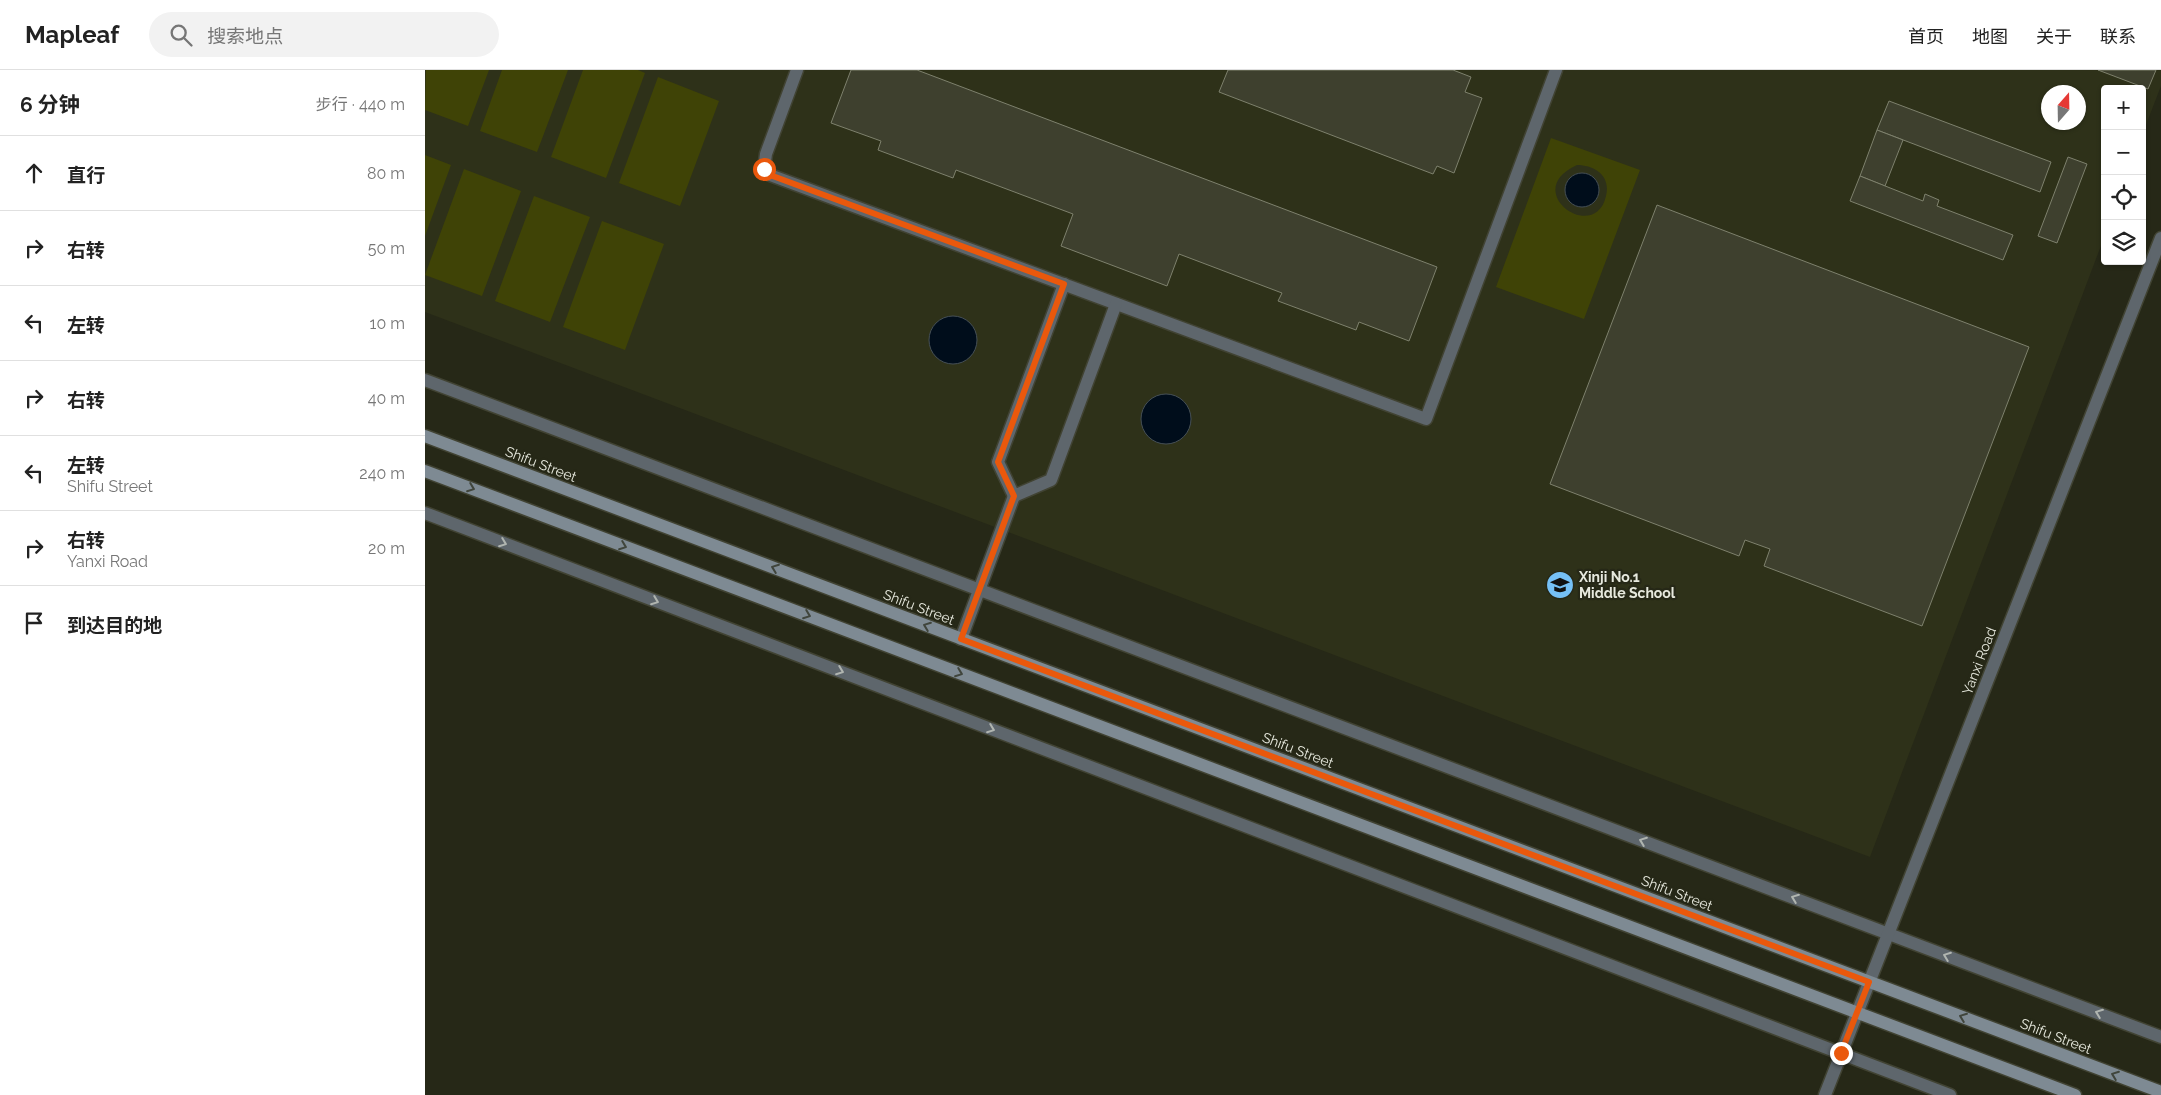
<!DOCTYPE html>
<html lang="zh">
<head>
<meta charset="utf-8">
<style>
  body { margin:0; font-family:Raleway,"Noto Sans SC",sans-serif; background:#f2f2f2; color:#222 }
  .controls { position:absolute; right:15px; top:15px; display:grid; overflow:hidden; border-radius:5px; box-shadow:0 1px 4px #0004 }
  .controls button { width:45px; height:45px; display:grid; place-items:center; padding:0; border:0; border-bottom:1px solid #e0e0e0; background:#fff; color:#222; font:25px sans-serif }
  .compass { position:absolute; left:1616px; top:15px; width:45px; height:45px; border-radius:50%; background:#fff; box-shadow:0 1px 4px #0004; rotate:20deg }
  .stop { position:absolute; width:15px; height:15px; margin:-11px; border:4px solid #ea580c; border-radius:50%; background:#fff }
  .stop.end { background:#ea580c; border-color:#fff; box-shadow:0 1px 5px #0008 }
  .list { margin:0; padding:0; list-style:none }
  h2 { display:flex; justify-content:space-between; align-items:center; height:65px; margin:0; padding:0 20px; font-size:21px }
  h2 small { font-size:16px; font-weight:400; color:#767676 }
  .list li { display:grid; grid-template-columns:32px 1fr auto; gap:15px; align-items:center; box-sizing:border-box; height:75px; padding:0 20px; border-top:1px solid #e0e0e0 }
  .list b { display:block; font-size:19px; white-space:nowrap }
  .list p { margin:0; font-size:16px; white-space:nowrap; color:#767676 }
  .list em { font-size:16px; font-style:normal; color:#767676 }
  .icon { flex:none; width:28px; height:28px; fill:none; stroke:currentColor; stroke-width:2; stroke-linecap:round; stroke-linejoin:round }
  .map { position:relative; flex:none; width:1736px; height:1025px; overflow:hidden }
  header { display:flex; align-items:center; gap:30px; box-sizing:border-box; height:70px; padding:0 25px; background:#fff; border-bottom:1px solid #e0e0e0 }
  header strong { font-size:24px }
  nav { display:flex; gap:28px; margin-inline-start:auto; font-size:18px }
  .search { width:350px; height:45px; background:#f2f2f2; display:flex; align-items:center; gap:12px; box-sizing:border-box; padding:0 18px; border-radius:28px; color:#767676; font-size:19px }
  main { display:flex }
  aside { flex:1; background:#fff }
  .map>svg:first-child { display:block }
</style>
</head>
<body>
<header>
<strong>Mapleaf</strong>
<div class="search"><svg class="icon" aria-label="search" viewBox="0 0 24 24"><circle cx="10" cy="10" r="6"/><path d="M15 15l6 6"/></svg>搜索地点</div>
<nav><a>首页</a><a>地图</a><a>关于</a><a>联系</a></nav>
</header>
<main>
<aside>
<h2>6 分钟<small>步行 · 440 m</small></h2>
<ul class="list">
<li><svg class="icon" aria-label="ahead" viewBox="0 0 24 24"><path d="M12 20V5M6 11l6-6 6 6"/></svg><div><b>直行</b></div><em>80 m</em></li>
<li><svg class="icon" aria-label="right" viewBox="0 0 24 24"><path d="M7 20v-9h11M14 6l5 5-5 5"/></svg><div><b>右转</b></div><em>50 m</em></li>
<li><svg class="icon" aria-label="left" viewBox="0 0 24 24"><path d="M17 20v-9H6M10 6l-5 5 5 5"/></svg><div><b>左转</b></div><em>10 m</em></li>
<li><svg class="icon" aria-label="right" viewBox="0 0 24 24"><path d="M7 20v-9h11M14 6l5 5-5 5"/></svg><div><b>右转</b></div><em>40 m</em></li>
<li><svg class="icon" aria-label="left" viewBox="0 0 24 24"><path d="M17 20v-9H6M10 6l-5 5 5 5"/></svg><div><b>左转</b><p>Shifu Street</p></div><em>240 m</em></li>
<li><svg class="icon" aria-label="right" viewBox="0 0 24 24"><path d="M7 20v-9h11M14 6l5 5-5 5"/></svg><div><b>右转</b><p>Yanxi Road</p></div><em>20 m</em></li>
<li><svg class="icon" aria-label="arrive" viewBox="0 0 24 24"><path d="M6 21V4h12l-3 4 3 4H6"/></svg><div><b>到达目的地</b></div></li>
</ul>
</aside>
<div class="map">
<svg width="1736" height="1025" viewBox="0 0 1736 1025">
  <rect width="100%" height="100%" fill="#262817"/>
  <path fill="#2e3119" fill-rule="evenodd" d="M0,0H1736V16L1717,65V19H1680V165L1445,787L0,242ZM1624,22H1654V52H1624Z"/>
  <g fill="#3f4306" fill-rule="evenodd">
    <polygon points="1,0 64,0 43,56 0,40"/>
    <polygon points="77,0 143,0 112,82 55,61"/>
    <polygon points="158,0 213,0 220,3 181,108 126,87"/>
    <polygon points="233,7 294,31 255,136 194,113"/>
    <path d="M1126,68L1215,100L1159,249L1071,217ZM1152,95C1170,95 1186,106 1181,126C1170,175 1094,121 1152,95Z"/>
    <polygon points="0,85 26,95 0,166"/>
    <polygon points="39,99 96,121 57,226 0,205"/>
    <polygon points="109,126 165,147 125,252 70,231"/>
    <polygon points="177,151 239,174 200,280 138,257"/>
  </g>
  <g fill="#000d1b" stroke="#454f56">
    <circle cx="1157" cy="120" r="17"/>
    <circle cx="528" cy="270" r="24"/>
    <circle cx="741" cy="349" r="25"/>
  </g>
  <g fill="#3e402e" stroke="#7e816d">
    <polygon points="426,0 492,0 1012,197 984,271 934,252 931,260 853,231 857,223 754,184 742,216 636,176 648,144 531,100 528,108 453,80 456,71 406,53"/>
    <polygon points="803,0 1028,0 1046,7 1040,22 1057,28 1029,103 1012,96 1008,104 794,22"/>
    <polygon points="1673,0 1731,0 1723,19"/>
    <polygon points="1464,31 1626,92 1615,122 1452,60"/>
    <polygon points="1452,60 1478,70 1460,116 1435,106"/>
    <polygon points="1643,87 1662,94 1632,173 1613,166"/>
    <polygon points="1435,106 1498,131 1500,124 1514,130 1512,136 1588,165 1578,190 1425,131"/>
    <polygon points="1232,135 1604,277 1497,556 1339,496 1345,479 1320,470 1314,486 1125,414"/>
  </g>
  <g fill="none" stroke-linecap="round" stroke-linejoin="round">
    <g stroke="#414333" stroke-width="15">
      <g id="service">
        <polyline points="372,0 341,84 339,99 345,105 1001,349 1131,0"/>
        <polyline points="639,214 573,392 589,426 626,410 691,234"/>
        <polyline points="536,569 589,426"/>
      </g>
    </g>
    <g stroke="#414333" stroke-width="15">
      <g id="minor">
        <polyline points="0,310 1736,967"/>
        <polyline points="0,443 1525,1025"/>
      </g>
    </g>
    <g stroke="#414333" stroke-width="15">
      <polyline id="tertiary" points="1400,1025 1736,168"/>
    </g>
    <g stroke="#414333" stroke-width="15">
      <g id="secondary">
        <polyline points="0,366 1736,1022"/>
        <polyline points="0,401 1650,1025"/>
      </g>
    </g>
    <use href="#service" stroke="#5e666c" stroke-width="12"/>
    <use href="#minor" stroke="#5e666c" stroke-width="12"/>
    <use href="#tertiary" stroke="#5e666c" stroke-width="12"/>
    <use href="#secondary" stroke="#7e8a93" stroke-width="12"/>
  </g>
  <defs><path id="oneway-chevron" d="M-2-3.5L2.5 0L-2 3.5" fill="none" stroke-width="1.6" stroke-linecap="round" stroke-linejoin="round" transform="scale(1.25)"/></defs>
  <g stroke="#40453c">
    <use href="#oneway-chevron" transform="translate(46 418) rotate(21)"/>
    <use href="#oneway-chevron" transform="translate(198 476) rotate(21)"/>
    <use href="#oneway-chevron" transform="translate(350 498) rotate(-159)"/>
    <use href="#oneway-chevron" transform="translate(382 545) rotate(21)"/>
    <use href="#oneway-chevron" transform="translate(502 556) rotate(-159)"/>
    <use href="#oneway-chevron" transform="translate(534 603) rotate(21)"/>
    <use href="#oneway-chevron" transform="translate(1538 947) rotate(-159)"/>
    <use href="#oneway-chevron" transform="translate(1690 1005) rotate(-159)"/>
  </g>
  <g stroke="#b0b5b0">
    <use href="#oneway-chevron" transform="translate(78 473) rotate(21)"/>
    <use href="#oneway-chevron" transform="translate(230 531) rotate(21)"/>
    <use href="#oneway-chevron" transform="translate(415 601) rotate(21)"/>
    <use href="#oneway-chevron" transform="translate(566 659) rotate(21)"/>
    <use href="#oneway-chevron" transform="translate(1218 771) rotate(-159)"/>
    <use href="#oneway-chevron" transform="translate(1370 828) rotate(-159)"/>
    <use href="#oneway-chevron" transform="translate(1522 886) rotate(-159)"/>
    <use href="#oneway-chevron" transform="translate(1674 943) rotate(-159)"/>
  </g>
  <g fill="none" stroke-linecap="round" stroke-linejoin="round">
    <polyline stroke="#ea580c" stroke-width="6" points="339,99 345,105 639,214 573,392 589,426 536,569 1444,912 1416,983"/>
  </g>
  <defs>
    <g id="school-disc" transform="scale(1.4375)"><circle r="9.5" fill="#75c0f6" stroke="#262817"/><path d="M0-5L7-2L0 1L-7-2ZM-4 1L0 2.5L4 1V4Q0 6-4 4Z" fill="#111"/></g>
  </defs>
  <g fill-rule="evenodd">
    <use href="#school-disc" x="1135" y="515"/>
  </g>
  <g text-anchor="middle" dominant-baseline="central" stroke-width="4.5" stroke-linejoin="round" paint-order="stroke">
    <g font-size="14" fill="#e7e9de" stroke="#262817">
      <text transform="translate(116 394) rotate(21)">Shifu Street</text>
      <text transform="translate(494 537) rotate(21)">Shifu Street</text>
      <text transform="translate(1554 591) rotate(-69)">Yanxi Road</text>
      <text transform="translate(873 680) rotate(21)">Shifu Street</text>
      <text transform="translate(1252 823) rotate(21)">Shifu Street</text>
      <text transform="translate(1631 966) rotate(21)">Shifu Street</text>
    </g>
    <g font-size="14" font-weight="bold" fill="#e7e9de" stroke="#262817" text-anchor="start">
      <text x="1154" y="507">Xinji No.1<tspan x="1154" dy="16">Middle School</tspan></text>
    </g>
  </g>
</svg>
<div class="controls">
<button>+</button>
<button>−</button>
<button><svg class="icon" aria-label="locate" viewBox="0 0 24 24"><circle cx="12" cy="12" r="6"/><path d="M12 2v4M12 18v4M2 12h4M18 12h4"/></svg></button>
<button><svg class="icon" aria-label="layers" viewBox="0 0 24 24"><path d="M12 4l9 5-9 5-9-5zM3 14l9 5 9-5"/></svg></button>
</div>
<svg class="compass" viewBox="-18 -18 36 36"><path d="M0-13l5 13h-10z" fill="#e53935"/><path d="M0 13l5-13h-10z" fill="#767676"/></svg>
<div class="stop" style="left:339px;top:99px"></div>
<div class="stop end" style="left:1416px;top:983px"></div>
</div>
</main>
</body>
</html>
